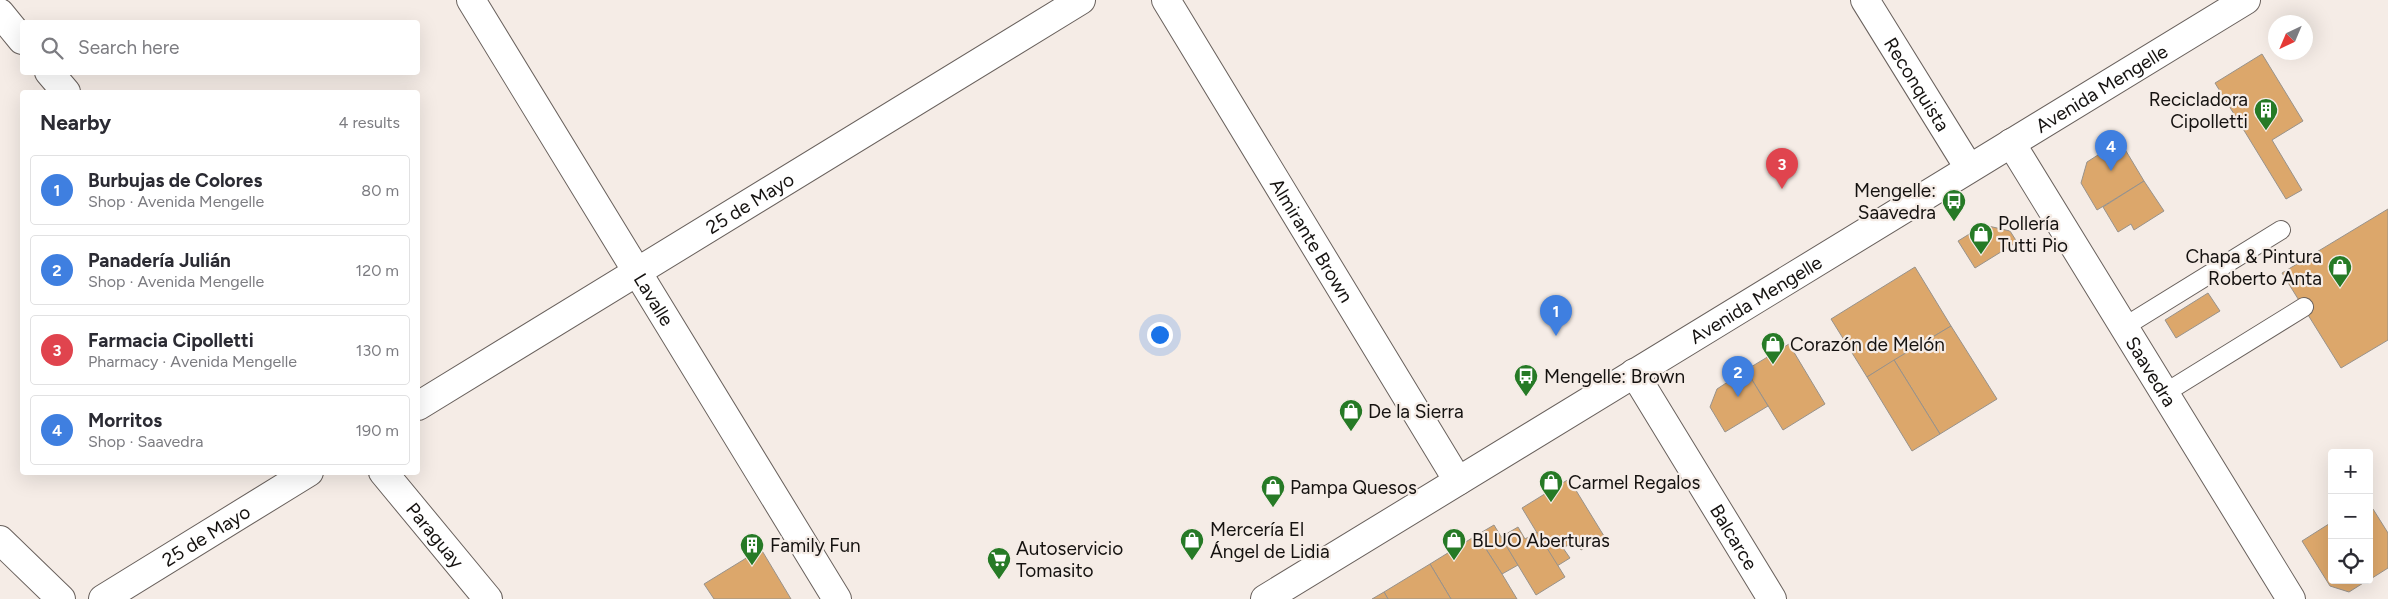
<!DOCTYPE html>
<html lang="en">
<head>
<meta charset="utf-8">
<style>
  body { margin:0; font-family:Figtree,sans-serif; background:#f7f7f7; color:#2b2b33 }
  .controls { position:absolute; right:15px; bottom:15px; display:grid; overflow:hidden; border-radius:5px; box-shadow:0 5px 20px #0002 }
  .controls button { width:45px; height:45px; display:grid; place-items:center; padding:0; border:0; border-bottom:1px solid #e1e1e2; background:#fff; color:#2b2b33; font:25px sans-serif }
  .compass { position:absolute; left:2268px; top:15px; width:45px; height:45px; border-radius:50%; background:#fff; box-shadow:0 5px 20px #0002; rotate:224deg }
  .you { position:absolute; left:1159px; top:334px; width:18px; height:18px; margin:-12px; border:4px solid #fff; border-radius:50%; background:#1a73e8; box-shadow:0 0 0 8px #1a73e833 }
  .badge { display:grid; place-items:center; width:32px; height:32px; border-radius:50%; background:#ea580c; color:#fff; font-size:16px; font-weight:700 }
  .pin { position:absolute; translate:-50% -41px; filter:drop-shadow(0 1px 2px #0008) }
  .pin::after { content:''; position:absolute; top:26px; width:18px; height:15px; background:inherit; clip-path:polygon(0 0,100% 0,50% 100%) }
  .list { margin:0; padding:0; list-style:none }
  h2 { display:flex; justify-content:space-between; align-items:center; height:65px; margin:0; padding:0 20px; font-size:21px }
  h2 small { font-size:16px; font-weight:400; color:#7c7c81 }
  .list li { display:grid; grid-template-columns:32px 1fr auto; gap:15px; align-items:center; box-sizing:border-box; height:70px; margin:0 10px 10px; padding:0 10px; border:1px solid #e1e1e2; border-radius:5px }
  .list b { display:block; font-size:19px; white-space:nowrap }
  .list p { margin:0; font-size:16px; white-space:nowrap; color:#7c7c81 }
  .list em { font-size:16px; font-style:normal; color:#7c7c81 }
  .icon { flex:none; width:28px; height:28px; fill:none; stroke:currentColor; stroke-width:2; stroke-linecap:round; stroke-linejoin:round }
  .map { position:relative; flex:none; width:2388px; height:599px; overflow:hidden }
  .search { position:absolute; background:#fff; box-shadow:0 5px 20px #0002; left:20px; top:20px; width:400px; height:55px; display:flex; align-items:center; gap:12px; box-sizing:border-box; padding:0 18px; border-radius:5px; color:#7c7c81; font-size:19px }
  .panel { position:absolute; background:#fff; box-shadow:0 5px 20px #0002; left:20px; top:90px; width:400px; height:385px; border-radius:5px }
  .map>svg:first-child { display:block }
</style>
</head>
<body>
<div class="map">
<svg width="2388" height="599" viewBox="0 0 2388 599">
  <rect width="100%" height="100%" fill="#f5ece6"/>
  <g fill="#dca76b" stroke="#98928b">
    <polygon points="2262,54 2303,121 2272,140 2302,190 2286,199 2215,83"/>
    <polygon points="2120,141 2144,181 2097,210 2081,183 2087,162"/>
    <polygon points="2144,181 2164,211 2134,230 2131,224 2118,232 2103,207"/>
    <polygon points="2388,209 2388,340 2341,368 2282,273"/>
    <polygon points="1984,225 2010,231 2017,242 1975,268 1958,241"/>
    <polygon points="1915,267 1951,326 1867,377 1831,319"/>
    <polygon points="2208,293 2220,311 2176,338 2165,320"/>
    <polygon points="1951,326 1997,399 1940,434 1894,360"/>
    <polygon points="1789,344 1825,404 1783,430 1746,370"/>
    <polygon points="1894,360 1940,434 1912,451 1867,377"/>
    <polygon points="1746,370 1768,406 1725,432 1710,407 1717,389"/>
    <polygon points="1569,479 1604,536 1581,550 1575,541 1563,548 1570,558 1557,566 1522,508"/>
    <polygon points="2373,509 2388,533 2388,568 2369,580 2369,512"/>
    <polygon points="2332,522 2332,580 2368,580 2349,592 2330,586 2302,541"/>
    <polygon points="1494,525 1518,565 1502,574 1477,535"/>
    <polygon points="1518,527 1525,539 1537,532 1565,577 1536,595 1501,537"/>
    <polygon points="1477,535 1502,574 1517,599 1451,599 1430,564"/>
    <polygon points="761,549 791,599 714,599 704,584"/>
    <polygon points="1430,564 1451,599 1388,599 1384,592"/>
    <polygon points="1384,592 1388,599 1372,599"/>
  </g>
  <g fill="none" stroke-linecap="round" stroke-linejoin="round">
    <g stroke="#69615d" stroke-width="20">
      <g id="lane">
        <polyline points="2124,327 2281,230"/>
        <polyline points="2165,393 2304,307"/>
      </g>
    </g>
    <g stroke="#69615d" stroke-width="30">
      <g id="street">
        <path id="s1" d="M1166,0L1458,481"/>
        <path id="s2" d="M1865,0L1969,168"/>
        <polyline points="0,13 22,40"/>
        <polyline points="49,72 66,92"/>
        <path id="s3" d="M2011,143L2291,599"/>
        <path id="s4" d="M1634,373L1772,599"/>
        <path id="s5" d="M418,406L1081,0"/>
        <path id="s6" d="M383,472L488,599"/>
        <polyline points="0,540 61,599"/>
        <path id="s7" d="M103,599L309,472"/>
      </g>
    </g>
    <g stroke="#69615d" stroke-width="30">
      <g id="secondary">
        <path id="s8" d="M471,0L837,599"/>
      </g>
    </g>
    <g stroke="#69615d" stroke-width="30">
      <g id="primary">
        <path id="s9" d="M1265,599L2246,0"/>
      </g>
    </g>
    <use href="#lane" stroke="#fff" stroke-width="18"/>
    <use href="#street" stroke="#fff" stroke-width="28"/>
    <use href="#secondary" stroke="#fff" stroke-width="28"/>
    <use href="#primary" stroke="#fff" stroke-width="28"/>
  </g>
  <defs>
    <g id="building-pin" transform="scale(1.25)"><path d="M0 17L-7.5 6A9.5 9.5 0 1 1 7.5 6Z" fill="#267a26" stroke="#f5ece6"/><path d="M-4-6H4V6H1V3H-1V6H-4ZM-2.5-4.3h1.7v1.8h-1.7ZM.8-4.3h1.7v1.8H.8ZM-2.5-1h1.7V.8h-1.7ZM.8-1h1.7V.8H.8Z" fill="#fff"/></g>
    <g id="bus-pin" transform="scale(1.25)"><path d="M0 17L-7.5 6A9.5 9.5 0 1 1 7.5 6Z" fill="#267a26" stroke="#f5ece6"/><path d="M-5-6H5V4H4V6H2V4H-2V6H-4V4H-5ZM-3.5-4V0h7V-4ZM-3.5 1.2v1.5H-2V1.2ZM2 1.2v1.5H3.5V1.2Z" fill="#fff"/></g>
    <g id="shop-pin" transform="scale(1.25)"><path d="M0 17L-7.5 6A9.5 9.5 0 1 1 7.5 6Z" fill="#267a26" stroke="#f5ece6"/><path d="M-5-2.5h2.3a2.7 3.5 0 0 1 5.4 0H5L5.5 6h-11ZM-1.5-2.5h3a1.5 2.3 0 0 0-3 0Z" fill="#fff"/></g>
    <g id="supermarket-pin" transform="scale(1.25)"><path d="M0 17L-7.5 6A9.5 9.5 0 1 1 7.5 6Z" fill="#267a26" stroke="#f5ece6"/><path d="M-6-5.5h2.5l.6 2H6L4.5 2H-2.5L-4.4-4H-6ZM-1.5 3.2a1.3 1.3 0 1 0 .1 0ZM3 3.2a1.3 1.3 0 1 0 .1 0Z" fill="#fff"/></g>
  </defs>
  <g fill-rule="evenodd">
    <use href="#building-pin" x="2266" y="110"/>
    <use href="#bus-pin" x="1954" y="201"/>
    <use href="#shop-pin" x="1981" y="234"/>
    <use href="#shop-pin" x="2340" y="267"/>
    <use href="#shop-pin" x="1773" y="344"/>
    <use href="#bus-pin" x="1526" y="376"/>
    <use href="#shop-pin" x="1351" y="411"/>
    <use href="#shop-pin" x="1551" y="482"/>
    <use href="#shop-pin" x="1273" y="487"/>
    <use href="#shop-pin" x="1192" y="540"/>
    <use href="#shop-pin" x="1454" y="540"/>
    <use href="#building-pin" x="752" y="545"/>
    <use href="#supermarket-pin" x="999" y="559"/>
  </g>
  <g text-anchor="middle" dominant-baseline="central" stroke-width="4.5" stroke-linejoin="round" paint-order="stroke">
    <g font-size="19" fill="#151210" stroke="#f5ece6">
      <text stroke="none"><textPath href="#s2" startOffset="99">Reconquista</textPath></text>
      <text stroke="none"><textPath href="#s9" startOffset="980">Avenida Mengelle</textPath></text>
      <text stroke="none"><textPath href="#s5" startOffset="389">25 de Mayo</textPath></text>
      <text stroke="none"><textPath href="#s1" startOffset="281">Almirante Brown</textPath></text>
      <text stroke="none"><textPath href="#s8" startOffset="351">Lavalle</textPath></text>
      <text stroke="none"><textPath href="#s9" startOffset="575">Avenida Mengelle</textPath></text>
      <text stroke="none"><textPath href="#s3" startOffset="268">Saavedra</textPath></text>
      <text stroke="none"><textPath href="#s7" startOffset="121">25 de Mayo</textPath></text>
      <text stroke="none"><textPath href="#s6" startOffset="82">Paraguay</textPath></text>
      <text stroke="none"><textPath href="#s4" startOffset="192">Balcarce</textPath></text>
    </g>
    <g font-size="19" fill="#151210" stroke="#f5ece6" text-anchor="start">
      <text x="2248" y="99" text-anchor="end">Recicladora<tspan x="2248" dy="22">Cipolletti</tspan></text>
      <text x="1936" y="190" text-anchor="end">Mengelle:<tspan x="1936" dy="22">Saavedra</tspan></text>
      <text x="1998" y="223">Pollería<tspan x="1998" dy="22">Tutti Pio</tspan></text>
      <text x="2322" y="256" text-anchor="end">Chapa &amp; Pintura<tspan x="2322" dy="22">Roberto Anta</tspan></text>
      <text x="1790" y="344">Corazón de Melón</text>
      <text x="1544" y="376">Mengelle: Brown</text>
      <text x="1368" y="411">De la Sierra</text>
      <text x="1568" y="482">Carmel Regalos</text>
      <text x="1290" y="487">Pampa Quesos</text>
      <text x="1210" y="529">Mercería El<tspan x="1210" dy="22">Ángel de Lidia</tspan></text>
      <text x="1472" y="540">BLUO Aberturas</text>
      <text x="770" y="545">Family Fun</text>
      <text x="1016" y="548">Autoservicio<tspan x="1016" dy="22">Tomasito</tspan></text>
    </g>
  </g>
</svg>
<div class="controls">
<button>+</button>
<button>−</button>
<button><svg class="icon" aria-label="locate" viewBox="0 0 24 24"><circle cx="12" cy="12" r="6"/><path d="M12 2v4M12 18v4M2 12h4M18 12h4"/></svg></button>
</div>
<svg class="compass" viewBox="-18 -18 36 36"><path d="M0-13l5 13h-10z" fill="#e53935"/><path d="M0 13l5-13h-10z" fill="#7c7c81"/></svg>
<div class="you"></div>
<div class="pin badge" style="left:1556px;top:336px;background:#3f7fe0">1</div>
<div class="pin badge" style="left:1738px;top:397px;background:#3f7fe0">2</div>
<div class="pin badge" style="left:1782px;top:189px;background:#e0444e">3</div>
<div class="pin badge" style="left:2111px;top:171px;background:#3f7fe0">4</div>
<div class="search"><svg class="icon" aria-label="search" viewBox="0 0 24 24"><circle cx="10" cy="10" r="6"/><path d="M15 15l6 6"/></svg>Search here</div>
<section class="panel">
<h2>Nearby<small>4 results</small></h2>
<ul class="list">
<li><span class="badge" style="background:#3f7fe0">1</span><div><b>Burbujas de Colores</b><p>Shop · Avenida Mengelle</p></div><em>80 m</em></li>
<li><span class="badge" style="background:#3f7fe0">2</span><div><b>Panadería Julián</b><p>Shop · Avenida Mengelle</p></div><em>120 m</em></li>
<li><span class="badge" style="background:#e0444e">3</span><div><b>Farmacia Cipolletti</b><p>Pharmacy · Avenida Mengelle</p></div><em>130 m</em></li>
<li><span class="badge" style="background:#3f7fe0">4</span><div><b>Morritos</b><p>Shop · Saavedra</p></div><em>190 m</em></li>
</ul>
</section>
</div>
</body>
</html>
